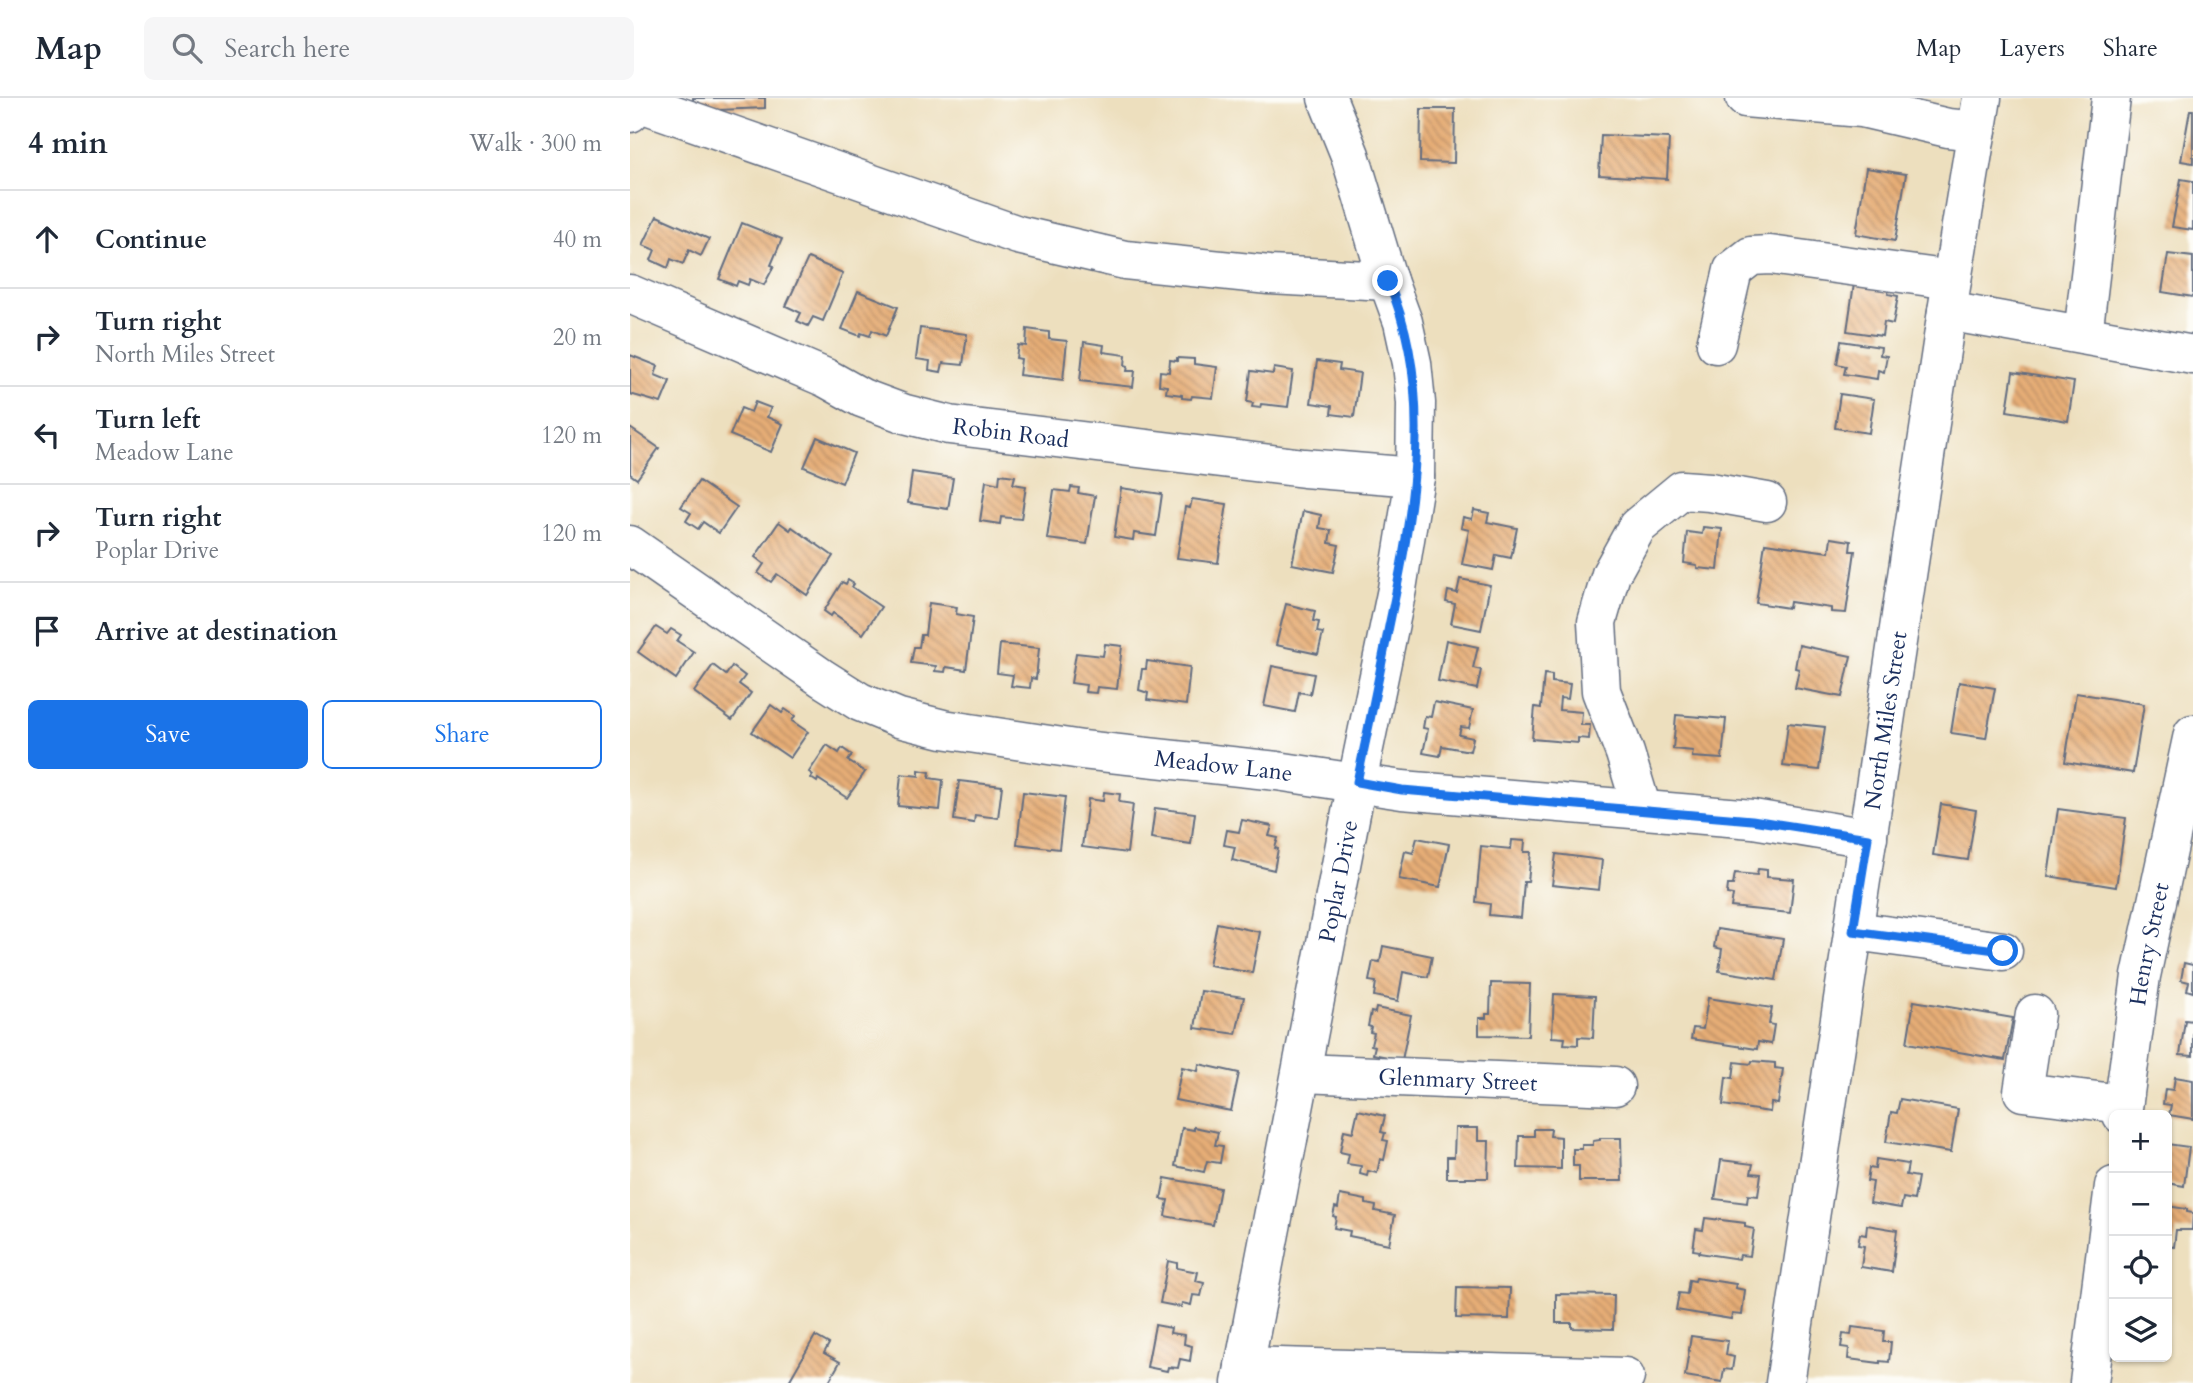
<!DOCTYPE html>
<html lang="en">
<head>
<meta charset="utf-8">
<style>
  body { margin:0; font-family:Cardo,serif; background:#f6f6f7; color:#1f2937 }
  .controls { position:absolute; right:21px; bottom:21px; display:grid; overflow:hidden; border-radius:10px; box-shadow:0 2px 5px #0004 }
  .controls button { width:63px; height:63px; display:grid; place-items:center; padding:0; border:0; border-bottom:2px solid #e0e1e3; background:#fff; color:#1f2937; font:35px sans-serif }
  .stop { position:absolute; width:21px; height:21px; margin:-16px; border:5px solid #1a73e8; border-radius:50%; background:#fff }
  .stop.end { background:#1a73e8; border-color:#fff; box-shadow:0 2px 7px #0008 }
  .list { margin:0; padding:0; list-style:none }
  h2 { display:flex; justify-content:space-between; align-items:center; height:91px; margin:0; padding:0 28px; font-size:30px }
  h2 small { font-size:23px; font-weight:400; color:#747a83 }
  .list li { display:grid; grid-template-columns:46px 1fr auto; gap:21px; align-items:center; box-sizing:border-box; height:98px; padding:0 28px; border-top:2px solid #e0e1e3 }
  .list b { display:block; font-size:26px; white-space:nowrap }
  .list p { margin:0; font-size:23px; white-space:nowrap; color:#747a83 }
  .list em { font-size:23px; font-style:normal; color:#747a83 }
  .actions { display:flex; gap:14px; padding:21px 28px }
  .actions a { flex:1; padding:16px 0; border:2px solid #1a73e8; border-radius:10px; text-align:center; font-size:24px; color:#1a73e8 }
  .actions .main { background:#1a73e8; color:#fff }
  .icon { flex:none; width:38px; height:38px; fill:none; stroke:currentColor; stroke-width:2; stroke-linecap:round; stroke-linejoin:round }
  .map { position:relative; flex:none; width:1563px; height:1285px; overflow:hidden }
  header { display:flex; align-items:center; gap:42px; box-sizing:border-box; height:98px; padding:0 35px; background:#fff; border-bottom:2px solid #e0e1e3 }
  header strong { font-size:33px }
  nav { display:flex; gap:38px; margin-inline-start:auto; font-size:24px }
  .search { width:490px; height:63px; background:#f6f6f7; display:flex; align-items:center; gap:18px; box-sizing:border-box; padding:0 24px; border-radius:10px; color:#747a83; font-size:26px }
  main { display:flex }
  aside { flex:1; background:#fff }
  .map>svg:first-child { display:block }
</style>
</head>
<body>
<header>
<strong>Map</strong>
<div class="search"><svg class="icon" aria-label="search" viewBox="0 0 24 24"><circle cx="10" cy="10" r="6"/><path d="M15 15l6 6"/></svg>Search here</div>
<nav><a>Map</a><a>Layers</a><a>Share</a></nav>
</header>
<main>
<aside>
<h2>4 min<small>Walk · 300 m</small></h2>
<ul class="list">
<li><svg class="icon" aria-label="ahead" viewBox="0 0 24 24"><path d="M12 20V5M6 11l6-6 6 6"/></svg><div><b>Continue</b></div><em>40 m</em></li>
<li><svg class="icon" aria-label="right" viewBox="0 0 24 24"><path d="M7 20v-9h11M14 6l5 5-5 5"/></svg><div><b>Turn right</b><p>North Miles Street</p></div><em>20 m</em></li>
<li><svg class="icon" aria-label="left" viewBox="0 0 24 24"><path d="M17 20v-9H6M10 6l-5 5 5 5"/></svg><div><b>Turn left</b><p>Meadow Lane</p></div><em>120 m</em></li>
<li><svg class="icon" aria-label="right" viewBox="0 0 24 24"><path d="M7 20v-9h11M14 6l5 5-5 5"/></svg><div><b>Turn right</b><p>Poplar Drive</p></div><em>120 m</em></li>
<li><svg class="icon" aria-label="arrive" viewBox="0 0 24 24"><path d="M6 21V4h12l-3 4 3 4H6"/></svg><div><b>Arrive at destination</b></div></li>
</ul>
<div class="actions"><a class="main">Save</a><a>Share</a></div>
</aside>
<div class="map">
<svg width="1563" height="1285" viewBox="0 0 1563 1285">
  <defs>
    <pattern id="building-back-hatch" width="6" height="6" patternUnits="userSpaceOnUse" patternTransform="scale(1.75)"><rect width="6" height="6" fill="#e6ad76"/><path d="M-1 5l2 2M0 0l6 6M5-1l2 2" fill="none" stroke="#ba8d64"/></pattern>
  </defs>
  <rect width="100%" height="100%" fill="#fdfcf7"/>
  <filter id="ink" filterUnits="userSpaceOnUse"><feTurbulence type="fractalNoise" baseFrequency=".0143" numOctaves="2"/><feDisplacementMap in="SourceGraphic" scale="14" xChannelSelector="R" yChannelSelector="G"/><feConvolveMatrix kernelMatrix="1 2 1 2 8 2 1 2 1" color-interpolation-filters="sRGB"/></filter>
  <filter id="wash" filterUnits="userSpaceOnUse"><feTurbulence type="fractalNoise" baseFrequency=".00686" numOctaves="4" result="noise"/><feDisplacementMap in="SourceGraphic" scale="28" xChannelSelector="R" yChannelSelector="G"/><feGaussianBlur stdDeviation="1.57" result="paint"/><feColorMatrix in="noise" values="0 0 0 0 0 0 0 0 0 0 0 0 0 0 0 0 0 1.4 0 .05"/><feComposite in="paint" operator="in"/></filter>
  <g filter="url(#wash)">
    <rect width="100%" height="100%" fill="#eddfbe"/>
    <g id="blocks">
      <g fill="url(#building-back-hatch)">
        <polygon points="63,0 135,0 135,10 64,13"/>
        <polygon points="791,11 825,11 824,65 790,64"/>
        <polygon points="1560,12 1563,12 1563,65 1551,63"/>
        <polygon points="971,37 1039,40 1037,81 969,77"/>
        <polygon points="1236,70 1276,76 1265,143 1226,136"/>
        <polygon points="1551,81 1563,83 1563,132 1542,129"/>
        <polygon points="27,118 79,141 71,158 59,152 53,166 41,161 38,170 21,162 25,152 13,147"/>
        <polygon points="112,125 152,141 141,167 144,168 134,187 120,181 118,187 108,183 106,188 89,181"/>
        <polygon points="1538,156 1563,159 1563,199 1532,194"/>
        <polygon points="178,160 213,175 193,223 183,219 178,228 167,223 171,215 156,208"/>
        <polygon points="1225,179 1260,184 1258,196 1268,198 1263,226 1254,224 1252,238 1217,233"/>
        <polygon points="228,193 268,209 256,238 242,232 240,238 231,235 230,238 212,231"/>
        <polygon points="290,230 337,236 333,267 313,265 311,274 299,272 300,263 286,261"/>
        <polygon points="397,231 419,234 419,241 437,243 433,282 389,277 391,261 386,260 388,247 396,248"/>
        <polygon points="1211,243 1251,249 1250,257 1257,258 1254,274 1248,272 1247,281 1214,276 1216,268 1207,266"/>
        <polygon points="454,244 474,247 473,254 496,257 495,267 498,268 497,273 505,273 503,289 450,283"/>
        <polygon points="0,257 28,268 25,277 40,283 31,305 0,296"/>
        <polygon points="547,260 564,261 564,266 587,269 583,300 562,298 561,301 552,300 552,297 536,295 537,288 529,287 530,273 539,274 540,262 547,263"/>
        <polygon points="687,263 710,266 709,272 730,275 724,319 701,316 702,308 681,305"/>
        <polygon points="644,270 663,273 658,309 631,306 630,310 622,309 623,305 617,304 621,273 643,276"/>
        <polygon points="1383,274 1444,284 1438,323 1377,313"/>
        <polygon points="1210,296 1244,301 1239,335 1205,330"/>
        <polygon points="125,304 141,310 137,319 153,326 141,354 100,337 111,310 121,314"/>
        <polygon points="0,330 29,350 7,381 0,376"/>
        <polygon points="187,339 224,355 212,385 174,369"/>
        <polygon points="282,374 323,380 318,411 278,405"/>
        <polygon points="370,376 385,378 383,386 396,388 391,421 371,419 370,426 350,423 356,383 369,386"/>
        <polygon points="69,383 107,409 89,435 73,424 68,431 56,423 61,415 51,409"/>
        <polygon points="441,389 449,390 448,395 465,398 457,446 417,441 424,392 440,394"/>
        <polygon points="491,390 532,396 526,438 504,435 503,442 484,439"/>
        <polygon points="562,401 597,406 588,465 547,460 555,409 560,410"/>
        <polygon points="844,412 859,415 857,424 887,430 881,460 866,457 863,472 832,466 839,432 831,430 833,419 842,421"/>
        <polygon points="673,413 691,417 689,430 701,432 699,445 709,447 703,474 662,466"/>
        <polygon points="149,424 160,432 162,429 203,458 177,497 147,476 141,484 128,475 134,466 125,459"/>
        <polygon points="1073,429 1092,431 1088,472 1067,470 1067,467 1054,465 1057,434 1072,436"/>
        <polygon points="1201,440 1221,443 1220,453 1225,453 1216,515 1201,514 1201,510 1160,504 1159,510 1126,505 1135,445 1199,454"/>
        <polygon points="830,481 860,487 851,532 821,526 825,506 816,504 818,493 827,495"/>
        <polygon points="218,482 224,486 222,489 251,509 233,536 203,515 201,518 194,513 212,484 216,486"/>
        <polygon points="299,505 327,509 326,516 343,519 336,572 316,569 315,574 305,573 306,568 281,565 284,549 289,549 291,537 295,537"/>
        <polygon points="656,506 685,513 683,523 689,524 687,534 693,535 688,556 646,547"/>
        <polygon points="26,529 37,536 41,531 51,537 47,543 64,554 46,581 8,554"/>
        <polygon points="816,542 848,549 843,570 851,572 847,591 808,583"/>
        <polygon points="370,546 409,550 406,581 401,580 400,590 381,588 383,577 367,575"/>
        <polygon points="475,546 492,548 487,591 467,589 466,595 455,594 456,587 441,585 446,555 473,558"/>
        <polygon points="1169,547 1221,558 1212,599 1165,590 1169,571 1165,570"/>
        <polygon points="517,563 560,569 556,607 517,602 518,595 509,592 512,571 516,571"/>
        <polygon points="83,567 96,577 102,568 115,578 109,586 121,595 102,622 64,594"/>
        <polygon points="642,568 684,576 680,596 669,594 665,614 634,608"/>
        <polygon points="914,576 922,577 922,584 940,586 938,601 930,600 929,612 952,614 951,627 960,627 959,641 948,640 948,645 902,641 905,609 911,610"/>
        <polygon points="1329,584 1365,590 1356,640 1321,635"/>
        <polygon points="1446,595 1514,606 1503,675 1435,664"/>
        <polygon points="804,604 843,612 839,630 831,629 829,637 843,640 840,653 812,648 810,658 793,655 798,631 793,630 795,618 801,619"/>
        <polygon points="141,607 152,615 155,611 165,618 162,623 178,634 160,660 122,634"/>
        <polygon points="1046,617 1096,621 1092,661 1062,659 1063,653 1043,651"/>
        <polygon points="1158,625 1195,629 1189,672 1153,668"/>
        <polygon points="197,647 209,655 212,650 222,657 218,663 235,674 217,700 188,681 187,684 181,680 183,677 179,674"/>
        <polygon points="289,672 300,674 299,680 313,682 310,712 268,708 271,676 289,678"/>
        <polygon points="329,683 372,688 368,720 345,717 344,725 324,722"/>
        <polygon points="393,694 435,699 429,751 387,746"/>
        <polygon points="474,694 490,696 489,704 503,706 497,755 452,749 458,701 473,703"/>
        <polygon points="1311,706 1346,712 1338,762 1303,757"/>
        <polygon points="525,710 565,715 561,746 521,740"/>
        <polygon points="1428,711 1496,720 1486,789 1418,778"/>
        <polygon points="612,722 642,728 639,738 648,740 645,750 648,751 644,772 602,762 605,749 594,747 597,732 609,734"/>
        <polygon points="787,740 819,746 810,789 769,781 775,753 783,755"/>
        <polygon points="882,742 895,743 894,754 901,754 898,784 894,784 891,820 859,817 860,806 846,804 851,748 881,751"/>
        <polygon points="926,756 972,762 969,792 922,787"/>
        <polygon points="1128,771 1137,772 1137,779 1164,781 1160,815 1101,809 1103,797 1097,796 1098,787 1103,787 1105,775 1127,777"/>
        <polygon points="587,825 630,834 622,875 579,867"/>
        <polygon points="1087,831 1153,841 1146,882 1089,873 1092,851 1084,849"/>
        <polygon points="753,848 802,858 798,879 773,874 768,903 744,898 746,884 739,883 743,863 750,864"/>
        <polygon points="1554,865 1563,867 1563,894 1557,892 1559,884 1551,882"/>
        <polygon points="861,885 900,886 898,938 849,937 849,920 856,920 856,916 860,916"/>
        <polygon points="571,893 614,899 606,936 565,930"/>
        <polygon points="924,896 965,898 963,940 948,939 948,947 934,946 935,940 922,939"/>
        <polygon points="1078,900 1142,910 1139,926 1144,927 1141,946 1128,944 1127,951 1061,941 1063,930 1073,931"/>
        <polygon points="1284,903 1383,920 1375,962 1277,945"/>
        <polygon points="746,910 781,917 772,962 743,956 745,948 741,947 744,935 740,934 741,929 738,928 741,914 745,915"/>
        <polygon points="1555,922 1563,923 1563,958 1550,957"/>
        <polygon points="1122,963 1145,965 1145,970 1153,971 1148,1006 1141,1005 1140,1014 1093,1007 1096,979 1103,980 1105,964 1121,966"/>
        <polygon points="569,966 609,975 601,1013 545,1002 552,969 568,973"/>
        <polygon points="1545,979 1563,982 1563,1021 1539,1017 1541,1007 1533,1006 1535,991 1543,992"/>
        <polygon points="1270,1001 1328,1011 1321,1054 1256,1044 1261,1014 1267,1015"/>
        <polygon points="728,1012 755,1018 751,1034 755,1035 753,1042 758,1043 754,1062 750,1061 747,1075 738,1073 737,1078 730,1076 731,1068 717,1066 719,1056 710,1054 714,1032 723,1034"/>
        <polygon points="564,1029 588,1034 585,1047 593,1048 590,1065 577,1063 574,1074 545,1068 552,1030 564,1032"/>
        <polygon points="825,1030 848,1030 848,1043 859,1043 858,1080 817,1080 817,1059 824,1059"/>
        <polygon points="904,1031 921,1031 920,1038 931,1039 931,1071 888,1070 889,1038 904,1038"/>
        <polygon points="970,1040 991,1040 992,1083 949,1083 949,1068 943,1068 943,1051 952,1051 952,1047 963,1047 963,1043 970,1042"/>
        <polygon points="1537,1046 1559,1049 1554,1088 1537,1085"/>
        <polygon points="1246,1061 1278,1066 1276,1077 1288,1079 1284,1102 1273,1100 1271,1110 1240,1105 1243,1084 1237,1083 1239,1070 1245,1071"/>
        <polygon points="1091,1062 1123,1066 1121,1075 1131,1076 1128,1098 1118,1097 1117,1105 1085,1101"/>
        <polygon points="535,1080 590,1090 583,1127 535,1118 538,1102 531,1101"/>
        <polygon points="710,1097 736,1102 736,1106 746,1108 745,1113 765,1117 759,1146 719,1138 720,1133 704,1130 706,1119 703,1118 705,1109 708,1110"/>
        <polygon points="1537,1108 1557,1111 1557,1114 1563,1115 1562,1132 1546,1132 1544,1149 1537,1148"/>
        <polygon points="1075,1120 1115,1125 1115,1129 1124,1131 1120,1158 1110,1157 1109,1161 1069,1155 1070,1153 1063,1152 1066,1131 1073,1132"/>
        <polygon points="1237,1127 1267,1132 1262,1174 1231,1169 1234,1148 1228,1147 1230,1136 1236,1137"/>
        <polygon points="538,1163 547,1165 547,1170 568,1174 566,1183 574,1185 571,1198 563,1197 561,1207 552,1205 551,1209 530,1205"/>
        <polygon points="1066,1180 1106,1186 1105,1190 1115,1192 1112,1217 1102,1216 1101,1221 1046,1212 1049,1195 1057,1196 1059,1182 1065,1183"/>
        <polygon points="827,1189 880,1190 879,1221 826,1220"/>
        <polygon points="926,1196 984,1197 983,1231 942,1230 942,1225 926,1225"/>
        <polygon points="525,1227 541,1230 540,1235 555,1237 554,1246 562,1248 560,1263 550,1261 548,1270 538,1269 537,1273 517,1269"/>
        <polygon points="1222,1229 1254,1233 1253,1244 1261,1244 1259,1264 1250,1263 1250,1265 1218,1261 1219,1250 1211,1249 1213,1236 1221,1237"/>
        <polygon points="185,1238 199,1246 194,1255 210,1264 198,1285 158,1285"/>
        <polygon points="1061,1238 1098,1243 1096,1257 1104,1259 1102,1272 1094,1271 1092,1284 1055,1278"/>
      </g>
    </g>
  </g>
  <g filter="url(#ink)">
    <use href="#blocks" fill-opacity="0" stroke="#646d80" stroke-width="2"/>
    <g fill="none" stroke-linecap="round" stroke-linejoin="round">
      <g stroke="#646d80" stroke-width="41">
        <g id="minor">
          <polyline points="1115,0 1232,10 1318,30 1347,33"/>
          <polyline points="0,15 5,3 388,137 495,162 639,177 758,183"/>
          <path id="s1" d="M0,196L196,280L232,300L275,316L319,327L674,370L785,379"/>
          <polyline points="1317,213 1563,257"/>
          <polyline points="1453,237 1481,0"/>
          <polyline points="1086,246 1103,172 1121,158 1140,157 1322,182"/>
          <path id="s2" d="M0,447L192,580L230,604L269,620L313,631L452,652L647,673L772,692L1123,721L1238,740"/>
          <polyline points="1012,711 995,655 971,593 967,524 981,476 1007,429 1052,392 1080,394 1137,404"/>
          <polyline points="1224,833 1373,853"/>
          <polyline points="1405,916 1393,994 1493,1006"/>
          <path id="s3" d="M672,975L985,988"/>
          <path id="s4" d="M1492,1017L1511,878L1563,636"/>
          <polyline points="614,1268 995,1279"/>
          <path id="s5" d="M611,1285L727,684L767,491L785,379L786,305L782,265L773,224L758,183L720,57L697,0"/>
          <polyline points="1459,1285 1484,1088"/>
        </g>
      </g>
      <g stroke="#646d80" stroke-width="41">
        <g id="major">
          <path id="s6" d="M1155,1285L1317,213L1352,0"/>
        </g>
      </g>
      <use href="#minor" stroke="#fff" stroke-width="38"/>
      <use href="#major" stroke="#fff" stroke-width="38"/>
    </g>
  </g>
  <g fill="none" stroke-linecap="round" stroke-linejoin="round" filter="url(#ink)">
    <path stroke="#1a73e8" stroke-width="9" d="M758,183C806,293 783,415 759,528C749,580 738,632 727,684L772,692L1122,722L1238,740L1223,833L1373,853"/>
  </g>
  <g text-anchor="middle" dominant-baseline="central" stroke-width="5" stroke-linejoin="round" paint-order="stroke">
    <g font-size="23" fill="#1b2f5e" stroke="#fdfcf7">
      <text stroke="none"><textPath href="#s1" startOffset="408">Robin Road</textPath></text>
      <text stroke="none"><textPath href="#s6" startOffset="670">North Miles Street</textPath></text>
      <text stroke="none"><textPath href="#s2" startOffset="649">Meadow Lane</textPath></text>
      <text stroke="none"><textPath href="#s5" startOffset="511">Poplar Drive</textPath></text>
      <text stroke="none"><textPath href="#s4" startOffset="173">Henry Street</textPath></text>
      <text stroke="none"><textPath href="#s3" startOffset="156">Glenmary Street</textPath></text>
    </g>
  </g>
</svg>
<div class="controls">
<button>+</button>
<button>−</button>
<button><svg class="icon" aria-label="locate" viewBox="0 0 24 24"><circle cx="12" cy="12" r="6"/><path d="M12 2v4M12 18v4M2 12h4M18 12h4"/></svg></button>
<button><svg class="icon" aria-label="layers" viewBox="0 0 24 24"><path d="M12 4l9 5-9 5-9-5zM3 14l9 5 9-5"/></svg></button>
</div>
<div class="stop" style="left:1373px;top:853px"></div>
<div class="stop end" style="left:758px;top:183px"></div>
</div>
</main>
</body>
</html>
